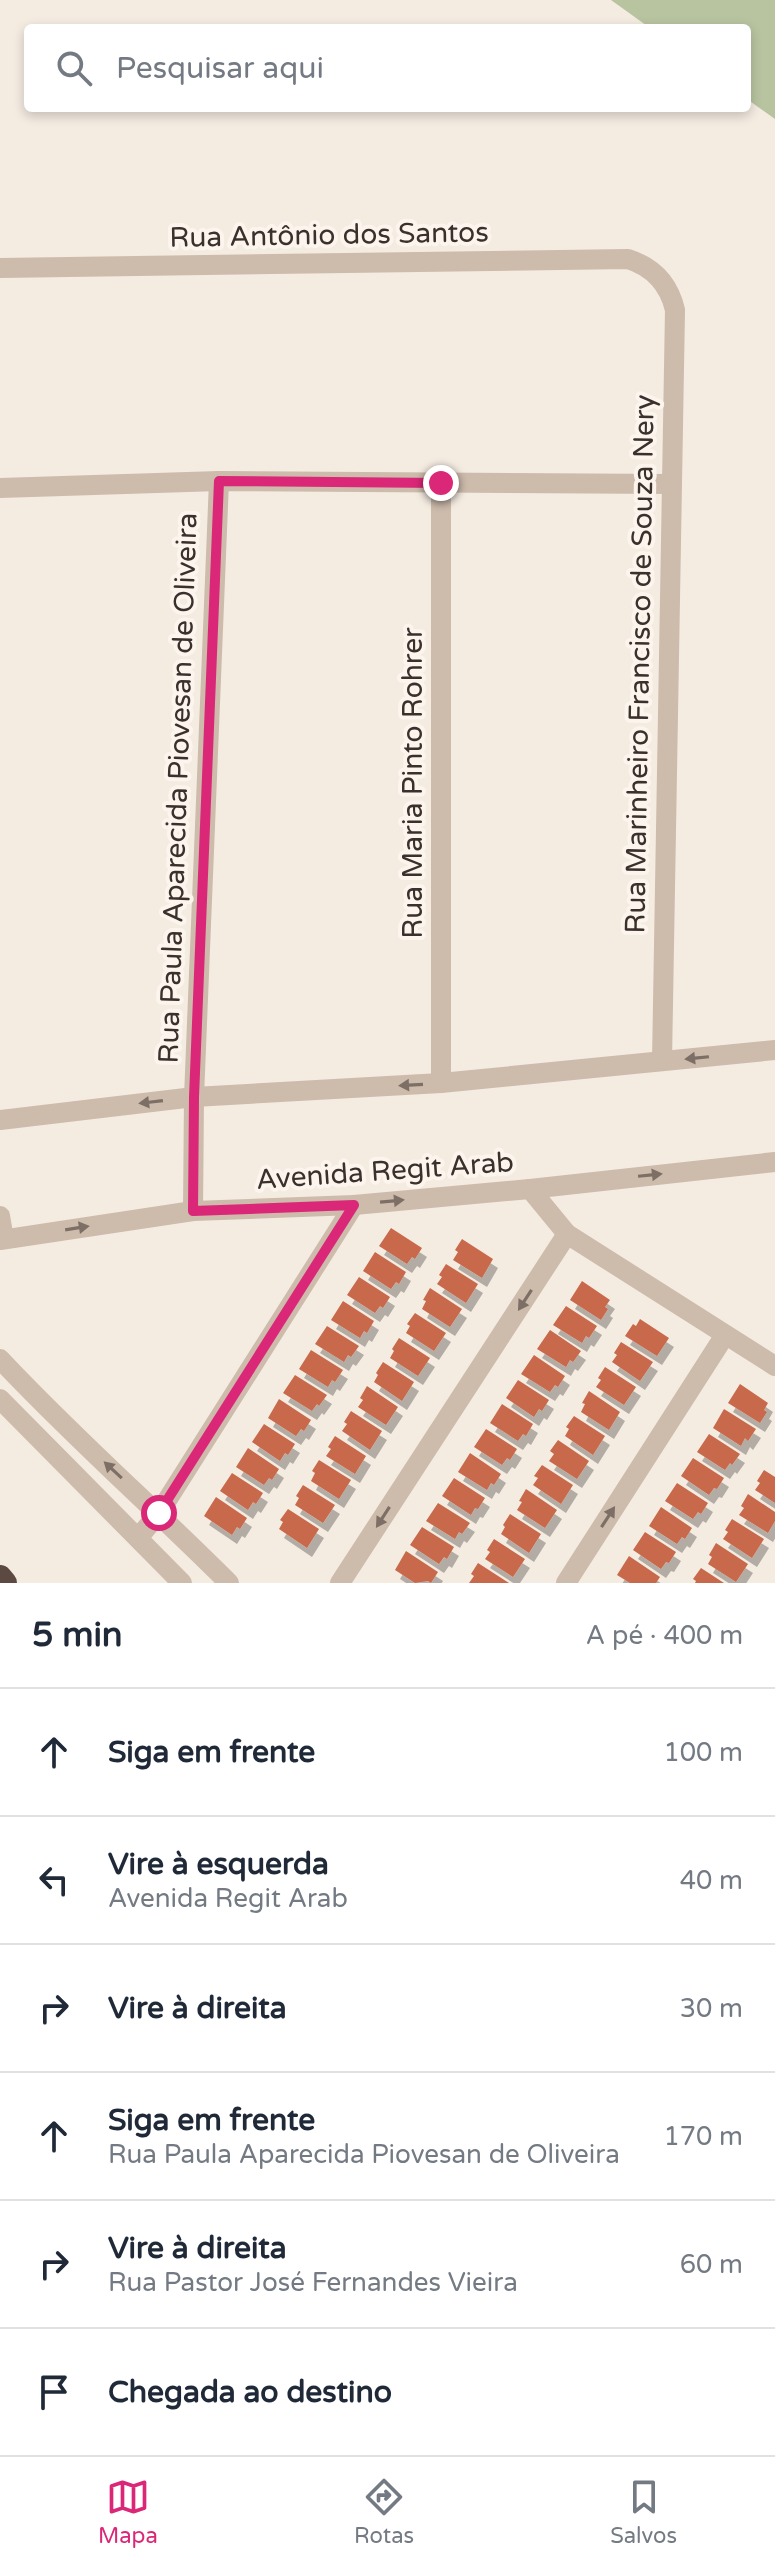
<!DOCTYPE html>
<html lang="pt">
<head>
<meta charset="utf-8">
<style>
  body { margin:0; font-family:"Varela Round",sans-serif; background:#f2f2f3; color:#1f2937 }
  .stop { position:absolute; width:24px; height:24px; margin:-18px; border:6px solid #db2777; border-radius:50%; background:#fff }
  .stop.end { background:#db2777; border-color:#fff; box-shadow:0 2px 8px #0008 }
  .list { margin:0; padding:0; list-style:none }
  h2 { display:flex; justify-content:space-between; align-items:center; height:104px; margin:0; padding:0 32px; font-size:34px }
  h2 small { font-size:26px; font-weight:400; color:#747a83 }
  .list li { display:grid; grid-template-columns:52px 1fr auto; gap:24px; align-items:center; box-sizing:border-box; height:128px; padding:0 32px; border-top:2px solid #e0e1e3 }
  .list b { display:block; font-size:30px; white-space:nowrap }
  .list p { margin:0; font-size:26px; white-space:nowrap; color:#747a83 }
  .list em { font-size:26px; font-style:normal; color:#747a83 }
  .icon { flex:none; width:44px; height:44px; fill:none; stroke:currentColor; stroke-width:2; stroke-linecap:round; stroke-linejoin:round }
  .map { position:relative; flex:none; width:775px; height:1583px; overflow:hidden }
  .search { position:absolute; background:#fff; box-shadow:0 4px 12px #0003; left:24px; right:24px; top:24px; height:88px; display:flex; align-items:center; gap:20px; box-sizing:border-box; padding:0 28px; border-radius:8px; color:#747a83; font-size:30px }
  .sheet { height:872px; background:#fff }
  nav { display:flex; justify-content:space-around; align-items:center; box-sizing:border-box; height:112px; border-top:2px solid #e0e1e3; background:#fff; font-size:22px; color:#747a83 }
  nav a { display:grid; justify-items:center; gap:4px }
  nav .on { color:#db2777 }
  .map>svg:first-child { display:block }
</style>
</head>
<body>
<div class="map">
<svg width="775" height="1583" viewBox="0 0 775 1583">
  <defs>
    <filter id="shadow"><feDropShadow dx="5" dy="9" stdDeviation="0" flood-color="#0004"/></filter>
  </defs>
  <rect width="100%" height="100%" fill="#f4ebe1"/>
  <polygon fill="#b8c4a0" points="611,0 775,0 775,119 747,99 747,28 650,28"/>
  <g fill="#c8694b" filter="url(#shadow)">
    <polygon points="391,1228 422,1248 415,1259 412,1257 407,1264 379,1246"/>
    <polygon points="462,1239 493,1259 482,1278 453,1260 458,1252 455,1250"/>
    <polygon points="375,1252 406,1272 399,1284 396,1282 391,1289 363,1271"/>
    <polygon points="446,1264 478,1284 466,1303 437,1284 442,1277 439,1275"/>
    <polygon points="359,1277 390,1297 383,1308 380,1306 375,1313 347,1295"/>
    <polygon points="582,1281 610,1300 605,1307 608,1309 601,1320 570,1300"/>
    <polygon points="430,1288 462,1309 450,1327 422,1309 426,1301 423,1300"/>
    <polygon points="343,1301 374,1321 367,1333 364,1331 360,1338 331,1320"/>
    <polygon points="566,1306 597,1326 589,1338 586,1336 582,1343 553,1325"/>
    <polygon points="415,1313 446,1333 434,1351 406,1333 410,1326 407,1324"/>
    <polygon points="640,1319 669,1338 657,1356 625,1336 633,1324 636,1326"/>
    <polygon points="327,1326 359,1346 351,1357 348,1355 344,1362 315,1344"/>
    <polygon points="550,1330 581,1351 573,1362 570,1360 566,1367 537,1349"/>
    <polygon points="399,1338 430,1358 418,1376 390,1358 394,1351 392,1349"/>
    <polygon points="621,1342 653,1362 640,1381 612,1362 617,1355 614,1353"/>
    <polygon points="311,1350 343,1370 335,1382 332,1380 328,1387 299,1369"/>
    <polygon points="534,1355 565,1376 558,1387 555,1385 550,1392 521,1374"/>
    <polygon points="383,1362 414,1382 402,1401 374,1382 378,1375 376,1373"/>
    <polygon points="605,1367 636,1387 624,1405 596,1387 601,1380 598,1378"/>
    <polygon points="295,1375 327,1395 319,1406 317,1404 312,1411 283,1393"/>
    <polygon points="518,1380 549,1400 542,1411 539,1409 534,1417 506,1398"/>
    <polygon points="740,1384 768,1403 764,1410 767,1412 760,1423 728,1403"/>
    <polygon points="367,1386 398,1407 386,1425 358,1407 363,1400 360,1398"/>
    <polygon points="589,1391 620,1412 609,1430 581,1412 585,1404 582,1403"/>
    <polygon points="279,1399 311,1420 304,1431 301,1429 296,1436 268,1418"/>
    <polygon points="502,1404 533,1424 526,1436 523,1434 518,1441 490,1423"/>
    <polygon points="724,1409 756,1429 748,1441 745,1438 741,1446 713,1428"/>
    <polygon points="351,1411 382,1431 370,1450 342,1431 347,1424 344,1422"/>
    <polygon points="574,1416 605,1436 593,1455 565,1436 569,1429 566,1427"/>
    <polygon points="264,1424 295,1444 288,1455 285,1453 280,1461 252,1442"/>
    <polygon points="486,1429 517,1449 510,1460 507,1458 502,1465 474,1447"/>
    <polygon points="709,1434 740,1454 732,1465 730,1463 725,1470 697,1452"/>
    <polygon points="335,1436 366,1456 355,1474 326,1456 331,1449 328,1447"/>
    <polygon points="558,1440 589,1461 577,1479 549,1461 554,1454 550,1451"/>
    <polygon points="248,1448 279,1469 272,1480 269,1478 264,1485 236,1467"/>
    <polygon points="470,1453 501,1474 494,1485 491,1483 487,1490 458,1472"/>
    <polygon points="693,1458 724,1478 717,1489 714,1488 709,1495 681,1476"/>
    <polygon points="319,1460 351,1480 339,1499 311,1481 315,1473 312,1471"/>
    <polygon points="542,1465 573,1485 561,1504 533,1485 538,1478 534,1476"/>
    <polygon points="764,1470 775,1477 775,1503 755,1490 760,1483 757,1481"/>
    <polygon points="232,1473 263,1493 256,1504 253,1502 248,1510 220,1491"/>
    <polygon points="454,1478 485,1498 478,1509 475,1508 471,1515 442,1496"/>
    <polygon points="677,1483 708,1503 701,1514 698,1512 693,1519 665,1501"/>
    <polygon points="303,1485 335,1505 323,1523 295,1505 299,1498 296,1496"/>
    <polygon points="526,1489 557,1510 545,1528 517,1510 522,1502 519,1501"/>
    <polygon points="748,1494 775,1512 775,1521 768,1533 739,1515 744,1508 741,1506"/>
    <polygon points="216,1497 247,1518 240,1529 237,1527 232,1535 204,1516"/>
    <polygon points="438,1503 470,1523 462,1534 459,1532 455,1539 426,1521"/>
    <polygon points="661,1507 692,1528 685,1539 682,1537 677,1544 649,1526"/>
    <polygon points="288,1509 319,1529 307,1548 279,1529 283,1522 280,1520"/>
    <polygon points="510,1514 541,1534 529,1553 501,1534 505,1527 503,1525"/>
    <polygon points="732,1519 764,1539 752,1558 723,1539 728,1532 725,1530"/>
    <polygon points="422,1527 454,1547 447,1559 444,1557 439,1564 410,1545"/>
    <polygon points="645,1532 676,1552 669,1563 666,1562 661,1569 633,1550"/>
    <polygon points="494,1539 525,1559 513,1577 485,1559 490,1552 487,1550"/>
    <polygon points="716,1543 748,1564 736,1582 708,1564 712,1557 709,1555"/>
    <polygon points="406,1551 438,1572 431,1583 428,1581 415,1583 395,1570"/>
    <polygon points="629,1556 660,1577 656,1583 630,1583 617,1575"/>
    <polygon points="478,1563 509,1583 469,1583 474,1576 471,1574"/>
    <polygon points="701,1568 724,1583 695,1583 696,1581 693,1579"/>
  </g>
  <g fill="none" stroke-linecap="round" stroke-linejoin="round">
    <g stroke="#cdbbac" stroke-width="20">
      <path d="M0,268L628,259C653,267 669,284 675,310L662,1061"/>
      <polyline points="0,488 219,481 672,484"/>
      <polyline points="441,1083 441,483"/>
      <polyline points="0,1120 194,1097 441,1083 775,1050"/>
      <polyline points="530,1189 567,1234 775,1366"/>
      <polyline points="193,1211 194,1097 219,481"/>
      <polyline points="0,1216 4,1239"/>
      <polyline points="0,1240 193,1211 354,1205 530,1189 775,1162"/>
      <path d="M0,1359C73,1437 153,1507 229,1583"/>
      <polyline points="0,1399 182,1583"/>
      <polyline points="138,1538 159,1513 354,1205"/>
      <polyline points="340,1583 567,1234"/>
      <polyline points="566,1583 725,1335"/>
    </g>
    <polyline stroke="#5c4a42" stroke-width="24" points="0,1577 5,1583"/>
  </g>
  <defs><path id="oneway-solid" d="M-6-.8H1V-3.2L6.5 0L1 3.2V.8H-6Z" transform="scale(2)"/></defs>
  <g fill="#7d6f65">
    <use href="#oneway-solid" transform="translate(697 1058) rotate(174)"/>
    <use href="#oneway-solid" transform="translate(411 1085) rotate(177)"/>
    <use href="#oneway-solid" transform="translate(151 1102) rotate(173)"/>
    <use href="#oneway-solid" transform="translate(650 1175) rotate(-6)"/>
    <use href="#oneway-solid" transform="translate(392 1201) rotate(-5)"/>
    <use href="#oneway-solid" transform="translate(77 1228) rotate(-9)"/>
    <use href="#oneway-solid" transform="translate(525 1300) rotate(123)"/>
    <use href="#oneway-solid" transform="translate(113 1470) rotate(-137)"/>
    <use href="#oneway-solid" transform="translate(383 1517) rotate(123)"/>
    <use href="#oneway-solid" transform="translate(608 1517) rotate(-57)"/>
  </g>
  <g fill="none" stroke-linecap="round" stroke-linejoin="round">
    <polyline stroke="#db2777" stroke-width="10" points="159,1513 354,1205 193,1211 194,1097 219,481 441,483"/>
  </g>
  <g text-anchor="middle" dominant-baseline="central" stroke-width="8" stroke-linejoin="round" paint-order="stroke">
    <g font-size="28" fill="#3b302b" stroke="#fbf5ee">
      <text transform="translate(329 235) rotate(-1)">Rua Antônio dos Santos</text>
      <text transform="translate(640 664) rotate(-89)">Rua Marinheiro Francisco de Souza Nery</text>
      <text transform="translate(413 783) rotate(-90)">Rua Maria Pinto Rohrer</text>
      <text transform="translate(178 788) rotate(-88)">Rua Paula Aparecida Piovesan de Oliveira</text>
      <text transform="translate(385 1171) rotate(-4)">Avenida Regit Arab</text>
    </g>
  </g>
</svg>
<div class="stop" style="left:159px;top:1513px"></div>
<div class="stop end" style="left:441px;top:483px"></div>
<div class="search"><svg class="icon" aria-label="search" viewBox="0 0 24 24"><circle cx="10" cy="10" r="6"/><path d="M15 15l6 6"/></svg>Pesquisar aqui</div>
</div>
<section class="sheet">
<h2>5 min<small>A pé · 400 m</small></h2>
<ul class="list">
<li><svg class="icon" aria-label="ahead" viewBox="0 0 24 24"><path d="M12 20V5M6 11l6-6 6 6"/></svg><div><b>Siga em frente</b></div><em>100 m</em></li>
<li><svg class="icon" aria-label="left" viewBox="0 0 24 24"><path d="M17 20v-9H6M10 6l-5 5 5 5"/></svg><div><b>Vire à esquerda</b><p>Avenida Regit Arab</p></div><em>40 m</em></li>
<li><svg class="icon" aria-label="right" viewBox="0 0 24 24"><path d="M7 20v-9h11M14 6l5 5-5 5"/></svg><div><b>Vire à direita</b></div><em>30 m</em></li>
<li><svg class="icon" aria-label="ahead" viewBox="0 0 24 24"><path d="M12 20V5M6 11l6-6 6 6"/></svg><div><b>Siga em frente</b><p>Rua Paula Aparecida Piovesan de Oliveira</p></div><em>170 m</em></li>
<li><svg class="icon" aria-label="right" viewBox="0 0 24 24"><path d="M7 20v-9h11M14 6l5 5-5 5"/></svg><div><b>Vire à direita</b><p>Rua Pastor José Fernandes Vieira</p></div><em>60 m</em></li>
<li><svg class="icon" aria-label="arrive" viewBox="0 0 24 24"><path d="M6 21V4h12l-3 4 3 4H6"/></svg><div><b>Chegada ao destino</b></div></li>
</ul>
</section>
<nav>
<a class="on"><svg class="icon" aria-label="map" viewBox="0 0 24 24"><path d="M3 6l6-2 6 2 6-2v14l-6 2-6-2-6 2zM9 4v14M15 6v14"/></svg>Mapa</a>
<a><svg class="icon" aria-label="directions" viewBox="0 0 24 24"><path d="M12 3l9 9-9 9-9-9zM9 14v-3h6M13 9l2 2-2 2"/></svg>Rotas</a>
<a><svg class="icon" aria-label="saved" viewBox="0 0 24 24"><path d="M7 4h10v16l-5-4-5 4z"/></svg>Salvos</a>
</nav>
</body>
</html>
